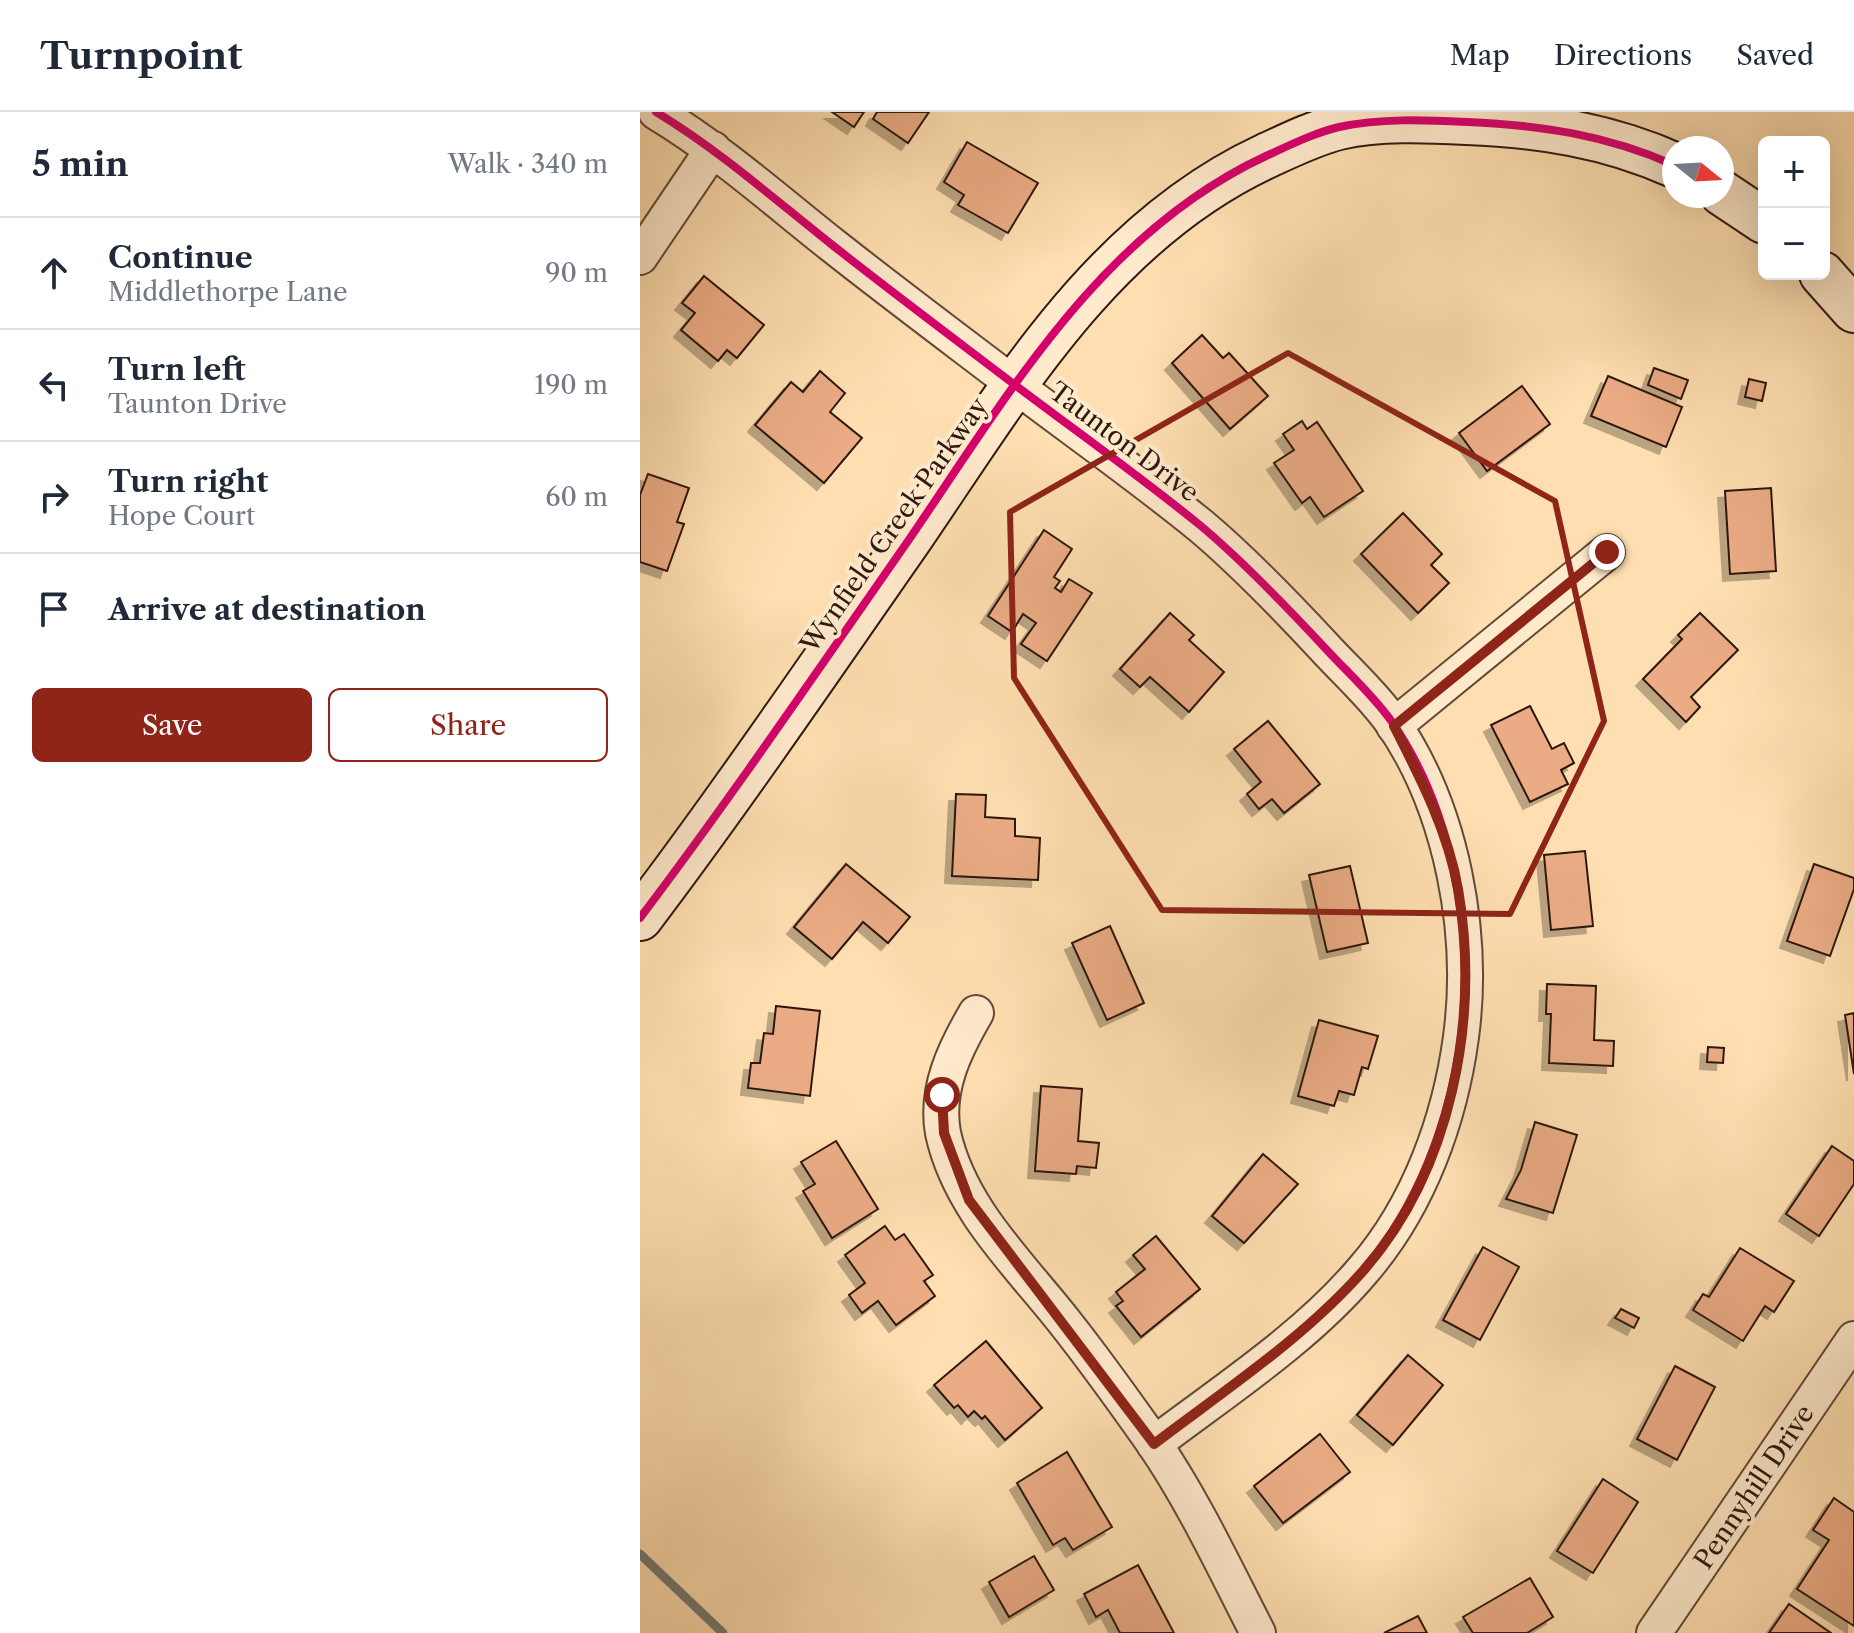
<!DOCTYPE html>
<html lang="en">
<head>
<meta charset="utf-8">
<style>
  body { margin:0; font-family:"Libre Caslon Text",serif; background:#f6f6f7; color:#1f2937 }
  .controls { position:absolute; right:24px; top:24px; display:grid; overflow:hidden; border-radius:12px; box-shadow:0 8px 32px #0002 }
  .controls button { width:72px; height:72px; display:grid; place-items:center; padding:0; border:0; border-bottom:2px solid #e0e1e3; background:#fff; color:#1f2937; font:40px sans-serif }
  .compass { position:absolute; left:1022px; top:24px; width:72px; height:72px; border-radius:50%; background:#fff; box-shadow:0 8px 32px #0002; rotate:108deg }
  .stop { position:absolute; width:24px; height:24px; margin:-18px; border:6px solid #8f2418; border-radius:50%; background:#fff }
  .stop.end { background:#8f2418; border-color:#fff; box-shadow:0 2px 8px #0008 }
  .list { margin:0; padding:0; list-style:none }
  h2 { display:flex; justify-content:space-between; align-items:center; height:104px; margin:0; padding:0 32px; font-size:34px }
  h2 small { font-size:26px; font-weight:400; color:#747a83 }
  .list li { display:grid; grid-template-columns:52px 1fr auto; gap:24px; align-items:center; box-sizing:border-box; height:112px; padding:0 32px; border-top:2px solid #e0e1e3 }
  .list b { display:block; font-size:30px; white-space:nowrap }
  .list p { margin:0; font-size:26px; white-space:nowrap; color:#747a83 }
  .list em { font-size:26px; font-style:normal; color:#747a83 }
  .actions { display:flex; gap:16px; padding:24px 32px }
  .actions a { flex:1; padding:18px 0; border:2px solid #8f2418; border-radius:12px; text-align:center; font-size:28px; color:#8f2418 }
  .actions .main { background:#8f2418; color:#fff }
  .icon { flex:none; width:44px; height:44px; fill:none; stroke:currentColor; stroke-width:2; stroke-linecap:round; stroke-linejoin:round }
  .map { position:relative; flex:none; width:1214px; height:1521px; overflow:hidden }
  header { display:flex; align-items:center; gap:48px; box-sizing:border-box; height:112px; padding:0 40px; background:#fff; border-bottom:2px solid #e0e1e3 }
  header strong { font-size:38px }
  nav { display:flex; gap:44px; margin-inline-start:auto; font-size:28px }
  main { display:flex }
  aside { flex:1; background:#fff }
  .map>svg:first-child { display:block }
</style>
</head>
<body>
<header>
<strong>Turnpoint</strong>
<nav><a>Map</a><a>Directions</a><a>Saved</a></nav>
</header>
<main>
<aside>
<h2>5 min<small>Walk · 340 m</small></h2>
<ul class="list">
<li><svg class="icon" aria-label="ahead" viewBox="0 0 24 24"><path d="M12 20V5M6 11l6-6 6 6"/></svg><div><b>Continue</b><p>Middlethorpe Lane</p></div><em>90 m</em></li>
<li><svg class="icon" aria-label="left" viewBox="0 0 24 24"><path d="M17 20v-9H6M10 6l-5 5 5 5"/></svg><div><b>Turn left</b><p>Taunton Drive</p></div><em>190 m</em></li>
<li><svg class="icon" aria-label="right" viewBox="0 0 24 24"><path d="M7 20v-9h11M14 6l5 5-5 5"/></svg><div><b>Turn right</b><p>Hope Court</p></div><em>60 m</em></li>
<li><svg class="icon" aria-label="arrive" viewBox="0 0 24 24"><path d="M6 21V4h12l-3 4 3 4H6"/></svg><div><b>Arrive at destination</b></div></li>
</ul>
<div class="actions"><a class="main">Save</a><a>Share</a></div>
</aside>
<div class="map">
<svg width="1214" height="1521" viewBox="0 0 1214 1521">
  <defs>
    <filter id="shadow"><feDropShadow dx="-7" dy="7" stdDeviation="0" flood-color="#0004"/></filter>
  </defs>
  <rect width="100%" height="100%" fill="#ffdfb1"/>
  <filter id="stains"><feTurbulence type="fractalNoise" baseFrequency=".0025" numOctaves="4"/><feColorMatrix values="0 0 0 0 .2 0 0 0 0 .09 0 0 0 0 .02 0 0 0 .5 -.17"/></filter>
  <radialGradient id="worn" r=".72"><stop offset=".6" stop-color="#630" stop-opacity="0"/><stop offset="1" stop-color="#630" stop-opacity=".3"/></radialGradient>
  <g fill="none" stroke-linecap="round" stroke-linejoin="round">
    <polyline stroke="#747a74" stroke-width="9" points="0,1442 83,1521"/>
  </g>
  <g fill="#ebac85" stroke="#2d1911" stroke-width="2" filter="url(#shadow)">
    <polygon points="192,0 224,0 214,15"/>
    <polygon points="237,0 289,0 268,31 233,7"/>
    <polygon points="327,30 398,71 368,121 318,93 324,83 304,70"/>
    <polygon points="64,164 124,213 97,246 87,238 78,249 41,218 55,201 42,191"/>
    <polygon points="562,223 583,246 589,241 628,284 590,317 532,251"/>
    <polygon points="1014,256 1048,268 1041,287 1008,273"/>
    <polygon points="180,259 205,281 190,300 222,326 184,371 115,313 151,270 163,280"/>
    <polygon points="968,264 1042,295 1026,335 951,304"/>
    <polygon points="1109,267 1126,271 1122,289 1105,285"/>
    <polygon points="882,274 910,312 847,359 819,321"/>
    <polygon points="662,309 667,317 677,310 723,379 684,405 670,385 662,391 634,351 654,338 643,322"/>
    <polygon points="8,362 49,376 37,410 44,412 27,459 0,450 0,383"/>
    <polygon points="1131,376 1136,459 1090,462 1085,379"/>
    <polygon points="763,401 802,442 791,453 809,471 778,501 721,442"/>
    <polygon points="404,418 432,437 414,465 420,469 415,476 421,480 429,467 452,481 407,549 381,532 396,511 383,502 372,520 348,504"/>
    <polygon points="530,501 554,523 549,528 584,560 549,600 510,565 500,575 480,557"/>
    <polygon points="1060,501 1098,538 1051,585 1060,595 1046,610 1003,567 1042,527 1038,523"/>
    <polygon points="890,594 912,637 924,631 934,651 921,658 928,672 890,690 851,613"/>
    <polygon points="628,609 680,672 644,701 632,687 619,697 607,682 621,670 594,637"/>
    <polygon points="316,682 346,683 345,705 375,707 375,724 400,726 398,768 312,764"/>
    <polygon points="945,739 953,814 911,818 904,743"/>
    <polygon points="206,752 270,805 248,831 223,810 192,847 154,815"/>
    <polygon points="1174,752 1214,766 1214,777 1190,844 1147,829"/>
    <polygon points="710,754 728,831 687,840 669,763"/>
    <polygon points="470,814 504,891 467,908 432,831"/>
    <polygon points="907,872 956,874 954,928 974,929 973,954 909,951 911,902 906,902"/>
    <polygon points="136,894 180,899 170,984 108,976 111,951 120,951 124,921 133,922"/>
    <polygon points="1214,901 1214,962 1205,903"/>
    <polygon points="679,908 738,924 728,957 722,955 714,983 699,979 694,994 658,984"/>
    <polygon points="1068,935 1084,936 1083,951 1067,950"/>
    <polygon points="401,974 442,977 438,1029 459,1031 456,1056 437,1054 436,1062 395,1059"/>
    <polygon points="895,1010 937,1023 913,1101 866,1087 881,1058"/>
    <polygon points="196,1029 238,1097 192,1126 163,1079 175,1072 161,1050"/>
    <polygon points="1192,1034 1214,1049 1214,1072 1179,1124 1146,1102"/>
    <polygon points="623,1042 658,1072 604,1131 572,1104"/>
    <polygon points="245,1114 255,1128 264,1122 293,1163 284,1169 295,1184 256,1213 238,1189 222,1201 209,1183 225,1171 205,1143"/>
    <polygon points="516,1124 560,1177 501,1225 476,1194 483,1189 476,1180 505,1157 493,1143"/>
    <polygon points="843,1135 879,1155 840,1228 803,1208"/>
    <polygon points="1100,1136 1154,1169 1134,1200 1125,1194 1103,1229 1053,1198 1063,1182 1069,1185"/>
    <polygon points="981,1197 999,1206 994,1216 975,1206"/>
    <polygon points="346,1229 402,1296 365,1328 345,1304 342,1307 334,1299 328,1305 318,1293 314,1296 294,1273"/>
    <polygon points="768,1243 803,1273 753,1333 717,1303"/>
    <polygon points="1035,1254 1075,1275 1037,1348 997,1327"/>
    <polygon points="680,1322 710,1360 643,1411 614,1374"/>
    <polygon points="427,1340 472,1415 433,1438 425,1426 413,1433 377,1371"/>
    <polygon points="963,1367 998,1390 953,1461 917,1439"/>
    <polygon points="1194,1386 1214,1400 1214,1514 1157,1477 1189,1428 1173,1418"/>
    <polygon points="394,1444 414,1478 369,1505 349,1470"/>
    <polygon points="498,1453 534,1521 480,1521 468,1498 456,1505 444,1482"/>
    <polygon points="890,1466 913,1505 887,1521 833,1521 823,1505"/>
    <polygon points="1149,1492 1191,1521 1129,1521"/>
    <polygon points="778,1504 787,1521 744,1521"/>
  </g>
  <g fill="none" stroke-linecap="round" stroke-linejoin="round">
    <g stroke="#624a39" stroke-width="38">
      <g id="street">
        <path d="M16,0C79,38 133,86 191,132C253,181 316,228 379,276C440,322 502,366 561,414C605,451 646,494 685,536C707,560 733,583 752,610C812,697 835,821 821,925C810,1007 779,1093 724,1157C666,1226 585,1278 514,1332"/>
        <polyline points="0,145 73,37"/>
        <polyline points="754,614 967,440"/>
        <path d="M336,901C315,937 295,977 303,1021C319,1095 377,1150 423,1208C454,1247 484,1289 513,1330C554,1390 585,1457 618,1521"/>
        <polyline points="1014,1521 1214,1227"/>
      </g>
    </g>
    <g stroke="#2d1911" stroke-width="48">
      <g id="secondary">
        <polyline points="1082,81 1124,109"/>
        <polyline points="1182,162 1214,198"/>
        <path d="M0,806C93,683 180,555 268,429C368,283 460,121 626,44C650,33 674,21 699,15C740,6 785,8 827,10C900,13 967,23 1034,53"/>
      </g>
    </g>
    <use href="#street" stroke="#ffeacc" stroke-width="34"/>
    <use href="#secondary" stroke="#ffeacc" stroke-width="44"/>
    <g stroke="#ffeacc" stroke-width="13">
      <g id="cycleway">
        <path d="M16,0C79,38 133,86 191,132C253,181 316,228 379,276C440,322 502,366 561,414C605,451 646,494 685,536C707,560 733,583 752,610C812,697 835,821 821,925C810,1007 779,1093 724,1157C666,1226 585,1278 514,1332"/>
        <path d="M0,806C93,683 180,555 268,429C368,283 460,121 626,44C650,33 674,21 699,15C740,6 785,8 827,10C900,13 967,23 1034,53"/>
      </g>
    </g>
    <use href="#cycleway" stroke="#d6006c" stroke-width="8"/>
  </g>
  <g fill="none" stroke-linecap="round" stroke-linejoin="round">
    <path stroke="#8f2418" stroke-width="10" d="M302,983L304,1021L329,1088L514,1332C585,1278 664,1226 723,1159C812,1058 840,906 818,777C808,719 780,665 754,614L967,440"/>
  </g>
  <path fill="none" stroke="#8f2418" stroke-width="6" stroke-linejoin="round" d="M648,241L915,389L964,609L870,802L522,798L374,566L370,400Z"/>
  <g text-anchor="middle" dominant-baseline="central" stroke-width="8" stroke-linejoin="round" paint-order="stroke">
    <g font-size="26" fill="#2d1911" stroke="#ffeacc">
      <text transform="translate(484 330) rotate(37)">Taunton Drive</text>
      <text transform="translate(254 413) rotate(-55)">Wynfield Creek Parkway</text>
      <text transform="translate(1114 1375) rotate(-56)">Pennyhill Drive</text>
    </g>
  </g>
  <rect width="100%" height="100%" filter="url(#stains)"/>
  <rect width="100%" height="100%" fill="url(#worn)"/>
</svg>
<div class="controls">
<button>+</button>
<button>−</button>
</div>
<svg class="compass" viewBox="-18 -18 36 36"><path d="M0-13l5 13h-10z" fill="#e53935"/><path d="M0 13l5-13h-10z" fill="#747a83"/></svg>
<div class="stop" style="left:302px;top:983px"></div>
<div class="stop end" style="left:967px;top:440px"></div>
</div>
</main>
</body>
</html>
